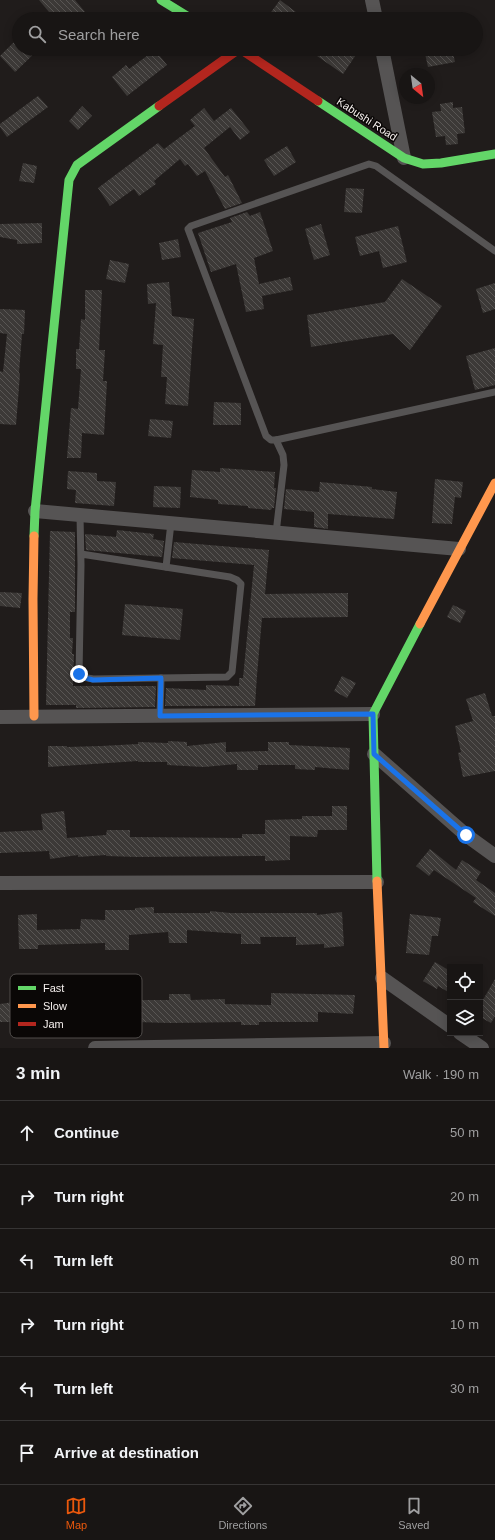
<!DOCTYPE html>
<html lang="en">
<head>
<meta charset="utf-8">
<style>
  body { margin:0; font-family:Arial,sans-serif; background:#211e1d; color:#f1f3f6 }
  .controls { position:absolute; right:12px; bottom:12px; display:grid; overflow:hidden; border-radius:0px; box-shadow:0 2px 10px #0003 }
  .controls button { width:36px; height:36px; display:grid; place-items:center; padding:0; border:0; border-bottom:1px solid #363434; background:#181514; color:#f1f3f6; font:20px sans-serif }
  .compass { position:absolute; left:399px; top:68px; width:36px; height:36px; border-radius:50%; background:#181514; box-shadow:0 2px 10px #0003; rotate:151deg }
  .stop { position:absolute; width:12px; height:12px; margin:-9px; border:3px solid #1a73e8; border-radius:50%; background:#fff }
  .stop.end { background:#1a73e8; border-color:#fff; box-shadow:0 1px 4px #0008 }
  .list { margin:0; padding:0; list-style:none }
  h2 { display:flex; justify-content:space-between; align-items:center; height:52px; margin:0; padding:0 16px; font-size:17px }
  h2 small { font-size:13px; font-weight:400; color:#9f9fa0 }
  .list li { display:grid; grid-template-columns:26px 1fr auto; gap:12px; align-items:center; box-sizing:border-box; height:64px; padding:0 16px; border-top:1px solid #363434 }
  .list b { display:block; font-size:15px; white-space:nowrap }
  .list em { font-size:13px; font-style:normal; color:#9f9fa0 }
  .icon { flex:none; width:22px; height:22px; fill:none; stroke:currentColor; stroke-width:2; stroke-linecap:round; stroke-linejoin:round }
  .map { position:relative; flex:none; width:495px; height:1048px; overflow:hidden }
  .search { position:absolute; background:#181514; box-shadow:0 2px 10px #0003; left:12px; right:12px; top:12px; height:44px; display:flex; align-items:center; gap:10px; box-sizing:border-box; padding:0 14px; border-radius:22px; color:#9f9fa0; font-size:15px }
  .sheet { height:436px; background:#181514 }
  nav { display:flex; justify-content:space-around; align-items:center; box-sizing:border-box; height:56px; border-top:1px solid #363434; background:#181514; font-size:11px; color:#9f9fa0 }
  nav a { display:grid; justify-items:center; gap:2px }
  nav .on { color:#ea580c }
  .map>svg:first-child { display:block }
</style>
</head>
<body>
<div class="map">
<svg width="495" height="1048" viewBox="0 0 495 1048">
  <defs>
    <pattern id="building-back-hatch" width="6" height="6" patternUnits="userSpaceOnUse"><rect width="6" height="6" fill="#3c3937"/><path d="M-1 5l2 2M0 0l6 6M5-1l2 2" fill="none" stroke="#595654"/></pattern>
  </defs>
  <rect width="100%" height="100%" fill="#201c1b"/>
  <g fill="url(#building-back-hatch)">
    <polygon points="39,0 75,0 91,19 40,19 49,12"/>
    <polygon points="280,0 305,19 266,19"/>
    <polygon points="19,37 19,49 39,49 15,72 0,56"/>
    <polygon points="307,49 360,49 343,74"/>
    <polygon points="424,49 452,49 455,62 428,67"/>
    <polygon points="155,50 167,65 127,96 112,77 126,65 129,69"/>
    <polygon points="38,96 48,107 7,137 0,127 0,124"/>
    <polygon points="453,102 453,108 462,107 465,133 457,134 458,144 446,145 445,136 436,137 432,112 441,111 440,104"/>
    <polygon points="82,106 92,116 78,130 69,121"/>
    <polygon points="204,108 214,121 231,108 250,132 240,140 230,127 204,148 225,177 228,175 242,203 225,209 205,171 197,176 188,164 185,166 180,159 154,181 156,184 139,196 134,189 110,206 98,188 158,143 164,149 195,126 190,120"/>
    <polygon points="287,146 296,162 274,176 264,160"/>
    <polygon points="23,163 37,166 34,183 19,181"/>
    <polygon points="346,188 364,189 362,213 344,212"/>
    <polygon points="247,212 250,216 260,212 273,251 254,258 259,284 290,277 293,290 262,296 264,309 246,312 236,264 211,272 198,233 232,222 230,218"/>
    <polygon points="42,223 42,243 17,244 17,240 0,237 0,224"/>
    <polygon points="321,224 330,255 314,260 305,229"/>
    <polygon points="398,226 407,262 383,268 379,251 360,256 355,237"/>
    <polygon points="178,239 181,257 162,260 159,243"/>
    <polygon points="110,260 129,264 125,283 106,279"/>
    <polygon points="402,279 442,306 410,350 393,334 311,347 307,315 385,302"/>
    <polygon points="169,282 172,316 194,319 188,406 165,404 167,377 161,377 163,345 153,344 156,303 148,304 147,284"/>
    <polygon points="495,283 495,309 483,313 476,289"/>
    <polygon points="85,290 102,290 99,350 105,350 103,381 107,381 104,435 82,433 81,458 67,458 71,408 78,409 81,369 76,369 76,349 79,349 81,319 85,320"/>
    <polygon points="0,309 25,310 24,334 22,334 19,373 20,374 16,425 0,424 0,371 3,372 7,334 0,333"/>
    <polygon points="495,348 495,385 475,390 466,356"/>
    <polygon points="214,402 241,403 241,425 213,425"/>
    <polygon points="150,419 173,421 171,438 148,436"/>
    <polygon points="220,468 275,472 274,488 276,488 274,508 272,508 271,510 248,508 248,506 218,504 218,500 190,497 192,470 220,472"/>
    <polygon points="68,471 97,473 97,481 116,482 114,506 75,503 76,490 67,489"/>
    <polygon points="435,479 463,482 461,498 455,497 452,524 432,523"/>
    <polygon points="320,482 372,487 372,489 397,492 394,519 328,514 328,529 314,527 314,512 284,509 286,489 319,492"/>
    <polygon points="154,486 181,487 180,508 153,507"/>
    <polygon points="117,530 154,534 153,539 164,541 162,557 86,550 85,534 116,537"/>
    <polygon points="50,531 75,532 75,612 70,612 70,638 73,638 72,654 74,654 73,686 156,686 155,707 76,708 76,705 46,705"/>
    <polygon points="174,542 269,550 265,594 348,593 348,617 262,618 257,675 255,706 165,706 166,688 206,690 206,685 239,686 239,678 243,678 254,565 172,558"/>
    <polygon points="0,592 22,593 20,608 0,606"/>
    <polygon points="125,604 183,609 180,640 122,635"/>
    <polygon points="453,605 466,611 460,623 447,617"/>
    <polygon points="342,676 356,683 347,698 334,691"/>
    <polygon points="485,693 492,716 495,716 495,771 463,777 458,753 461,752 455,726 473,721 466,699"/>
    <polygon points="168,741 187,742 187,746 226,742 226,752 268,751 268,742 289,742 289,745 350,748 349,770 315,767 315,770 295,769 295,765 258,765 258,770 237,770 237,764 204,767 167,765 167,762 138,762 138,761 48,767 48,746 67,746 67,747 101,746 138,744 138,742 168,743"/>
    <polygon points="332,806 347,806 347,830 318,830 317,837 290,836 290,860 265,861 265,856 137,857 106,856 106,855 78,857 78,855 50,859 49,851 0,853 0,832 43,830 41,814 64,811 67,838 106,835 107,830 130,830 130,837 242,838 242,834 265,834 265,820 302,819 302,816 332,816"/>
    <polygon points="430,849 456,870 462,860 481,872 476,880 495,893 495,916 473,902 476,898 434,870 429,876 416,866"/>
    <polygon points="154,907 154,913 210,913 210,911 230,913 317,913 317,915 342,912 344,946 324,948 324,944 296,945 296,937 260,937 261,944 241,944 241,934 187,930 187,943 169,943 168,932 129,935 129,950 105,950 105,943 38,945 38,949 19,949 18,915 37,914 37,930 80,929 81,919 105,920 105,910 135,910 135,908"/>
    <polygon points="410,914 441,918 438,936 432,936 429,955 406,953"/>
    <polygon points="435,962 450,971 450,993 438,986 437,989 423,981"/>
    <polygon points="495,979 495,1016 491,1023 480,1017 480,1005"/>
    <polygon points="271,993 355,995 353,1014 318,1012 318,1022 259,1022 259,1025 241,1025 241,1022 170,1023 137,1022 137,1021 108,1021 107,1020 80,1021 79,1007 107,1005 107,1002 137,1001 137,1000 169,1000 169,994 190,994 191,1000 225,999 225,1004 271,1005"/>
    <polygon points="35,999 38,1019 18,1022 0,1022 0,1004"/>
  </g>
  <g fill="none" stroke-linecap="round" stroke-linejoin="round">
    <g stroke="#565454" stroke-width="7">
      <polyline points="495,251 376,166 369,164 191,226 188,229 266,436 271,440 276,440 495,392"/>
      <polyline points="80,515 81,565 79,674 82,677 93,679 227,677 232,672 241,584 237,580 230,577 81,554"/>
      <polyline points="276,533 284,465 283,455 276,440"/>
      <polyline points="166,567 171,523"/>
      <polyline points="160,715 161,678"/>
    </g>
    <g stroke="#565454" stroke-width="14">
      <polyline points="372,0 376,19"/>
      <polyline points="382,49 404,158"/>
      <polyline points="35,511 459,549"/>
      <polyline points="0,717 373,714"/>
      <polyline points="374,754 466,835 495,856"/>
      <polyline points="0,883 377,882"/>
      <polyline points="382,978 450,1026"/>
      <polyline points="460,1033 482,1048"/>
      <polyline points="95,1048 384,1043"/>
    </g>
    <g stroke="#63d668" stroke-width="9">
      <polyline points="161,0 192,19"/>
      <polyline points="318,101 404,158 423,164 441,163 495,154"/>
      <polyline points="34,536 35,511 69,180 77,165 159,106"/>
      <polyline points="377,881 373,714 420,624"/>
    </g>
    <g stroke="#ff974d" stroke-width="9">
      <polyline points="420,624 495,483"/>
      <polyline points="34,716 33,599 34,536"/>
      <polyline points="377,881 384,1048"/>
    </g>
    <g stroke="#b3261e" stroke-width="9">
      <polyline points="240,49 318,101"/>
      <polyline points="159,106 239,49"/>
    </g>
  </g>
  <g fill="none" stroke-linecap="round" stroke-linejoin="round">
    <polyline stroke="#1a73e8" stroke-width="5" points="79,674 82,677 93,680 161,678 160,716 373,714 374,754 466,835"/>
  </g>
  <g text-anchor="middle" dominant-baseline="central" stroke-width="3" stroke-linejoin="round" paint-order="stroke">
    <g font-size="11" fill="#f5efed" stroke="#0a0706">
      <text transform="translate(367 119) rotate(33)">Kabushi Road</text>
    </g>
  </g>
  <rect x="10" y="974" width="132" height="64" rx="6" fill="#0a0706" stroke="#504d4b" stroke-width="1"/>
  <rect x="18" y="986" width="18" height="4" fill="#63d668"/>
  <rect x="18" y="1004" width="18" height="4" fill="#ff974d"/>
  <rect x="18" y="1022" width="18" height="4" fill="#b3261e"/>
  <g font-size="11" fill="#f5efed">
    <text x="43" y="992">Fast</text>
    <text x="43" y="1010">Slow</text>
    <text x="43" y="1028">Jam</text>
  </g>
</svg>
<div class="controls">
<button><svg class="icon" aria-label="locate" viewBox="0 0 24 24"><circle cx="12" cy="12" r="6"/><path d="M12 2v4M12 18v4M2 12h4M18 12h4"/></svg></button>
<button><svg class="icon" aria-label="layers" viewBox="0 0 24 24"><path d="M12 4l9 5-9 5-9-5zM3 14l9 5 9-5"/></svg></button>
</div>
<svg class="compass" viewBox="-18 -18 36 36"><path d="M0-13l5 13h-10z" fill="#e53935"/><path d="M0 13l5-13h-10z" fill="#9f9fa0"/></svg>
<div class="stop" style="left:466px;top:835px"></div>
<div class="stop end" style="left:79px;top:674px"></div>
<div class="search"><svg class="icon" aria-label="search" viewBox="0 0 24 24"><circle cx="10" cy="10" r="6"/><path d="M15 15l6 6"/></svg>Search here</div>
</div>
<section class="sheet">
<h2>3 min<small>Walk · 190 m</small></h2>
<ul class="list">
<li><svg class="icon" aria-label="ahead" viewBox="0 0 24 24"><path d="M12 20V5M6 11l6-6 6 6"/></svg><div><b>Continue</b></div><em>50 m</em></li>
<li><svg class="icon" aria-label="right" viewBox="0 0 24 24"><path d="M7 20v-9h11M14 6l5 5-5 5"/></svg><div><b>Turn right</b></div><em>20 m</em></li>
<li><svg class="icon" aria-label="left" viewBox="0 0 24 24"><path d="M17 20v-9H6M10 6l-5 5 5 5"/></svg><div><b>Turn left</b></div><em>80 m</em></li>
<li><svg class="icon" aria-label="right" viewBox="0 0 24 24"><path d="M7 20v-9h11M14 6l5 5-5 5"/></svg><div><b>Turn right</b></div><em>10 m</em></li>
<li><svg class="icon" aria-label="left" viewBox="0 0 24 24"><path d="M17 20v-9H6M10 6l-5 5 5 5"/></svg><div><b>Turn left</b></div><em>30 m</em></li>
<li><svg class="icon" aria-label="arrive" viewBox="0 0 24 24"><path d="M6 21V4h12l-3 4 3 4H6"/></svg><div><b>Arrive at destination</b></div></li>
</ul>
</section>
<nav>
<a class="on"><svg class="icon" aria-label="map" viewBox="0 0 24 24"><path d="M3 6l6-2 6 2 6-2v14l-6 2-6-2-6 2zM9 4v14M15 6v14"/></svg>Map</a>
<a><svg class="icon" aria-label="directions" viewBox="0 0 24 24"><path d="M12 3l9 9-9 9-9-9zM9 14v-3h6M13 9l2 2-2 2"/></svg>Directions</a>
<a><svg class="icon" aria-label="saved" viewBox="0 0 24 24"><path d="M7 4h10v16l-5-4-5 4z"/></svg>Saved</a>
</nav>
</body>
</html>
